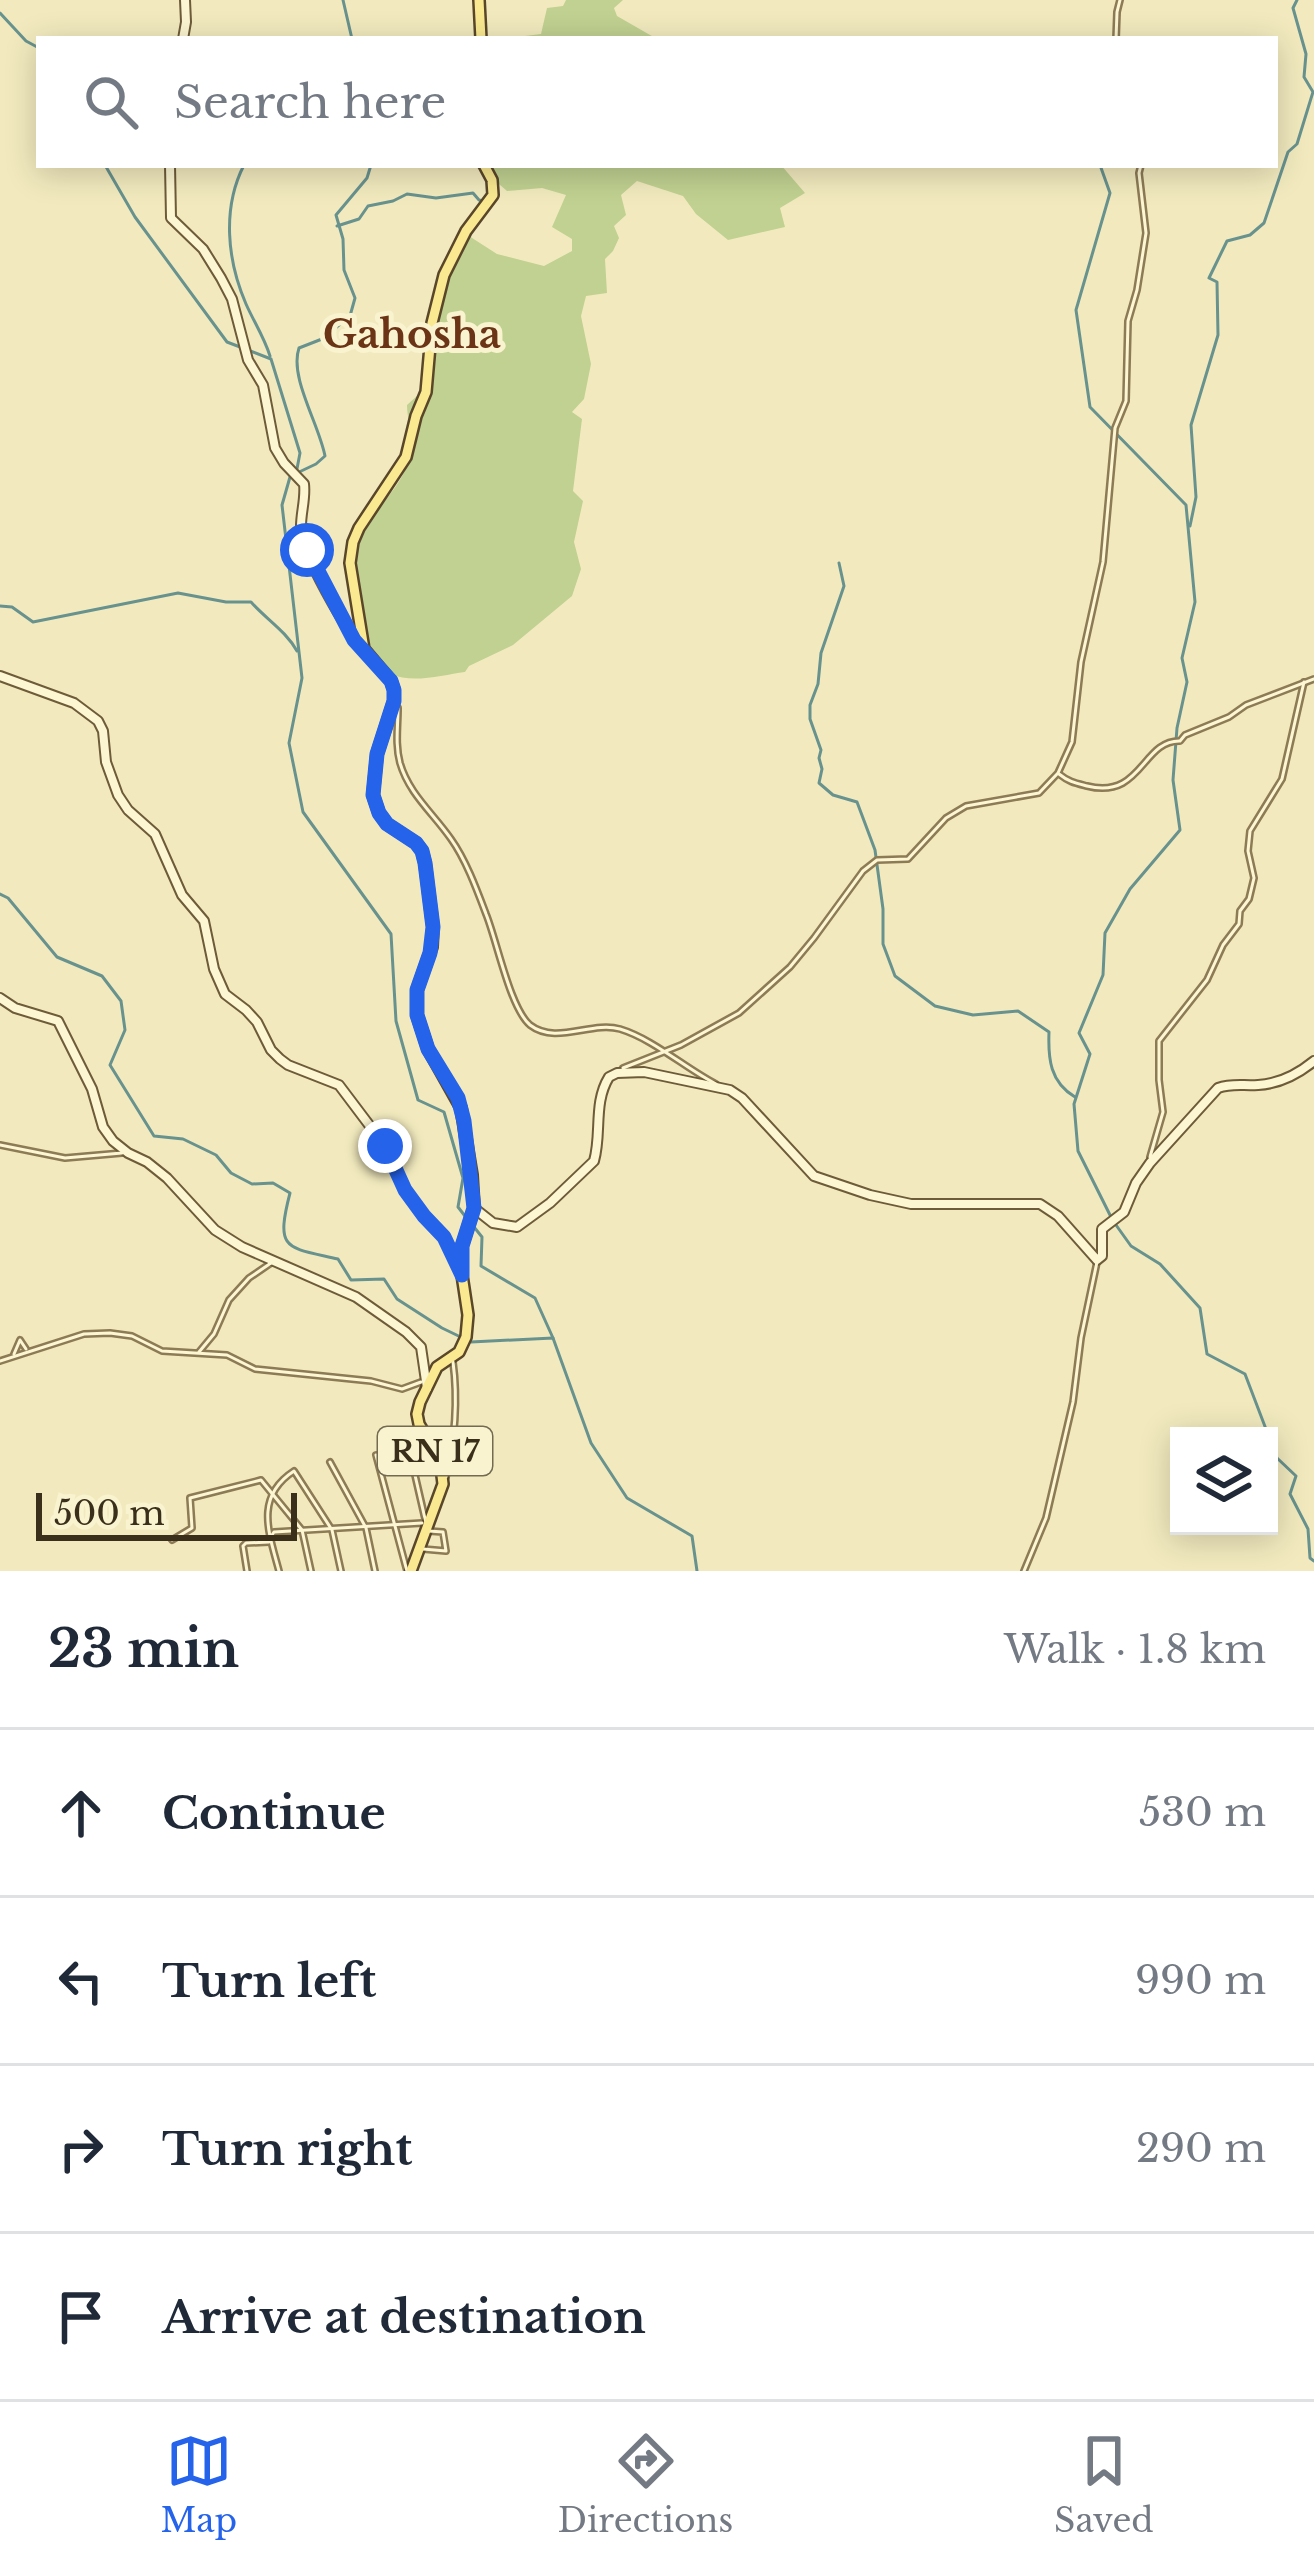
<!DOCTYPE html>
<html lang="en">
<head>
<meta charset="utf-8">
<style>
  body { margin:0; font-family:"Libre Baskerville",serif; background:#f6f6f7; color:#1f2937 }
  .controls { position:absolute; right:36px; bottom:36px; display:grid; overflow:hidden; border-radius:0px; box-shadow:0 6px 30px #0003 }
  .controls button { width:108px; height:108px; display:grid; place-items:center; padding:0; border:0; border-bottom:3px solid #e0e1e3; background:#fff; color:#1f2937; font:60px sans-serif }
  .scale { position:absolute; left:36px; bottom:30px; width:261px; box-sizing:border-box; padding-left:12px; border:6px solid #3a2f1b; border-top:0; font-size:33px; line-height:42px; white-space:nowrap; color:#3a2f1b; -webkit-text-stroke:9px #f9f3cf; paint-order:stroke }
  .stop { position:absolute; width:36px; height:36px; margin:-27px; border:9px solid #2563eb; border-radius:50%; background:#fff }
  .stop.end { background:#2563eb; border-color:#fff; box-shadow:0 3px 12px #0008 }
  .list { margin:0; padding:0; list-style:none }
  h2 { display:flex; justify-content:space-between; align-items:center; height:156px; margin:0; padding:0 48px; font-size:51px }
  h2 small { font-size:39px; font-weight:400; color:#747a83 }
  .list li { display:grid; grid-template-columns:78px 1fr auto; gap:36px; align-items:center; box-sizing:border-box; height:168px; padding:0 48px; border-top:3px solid #e0e1e3 }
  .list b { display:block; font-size:45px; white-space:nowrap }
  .list em { font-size:39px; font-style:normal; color:#747a83 }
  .icon { flex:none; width:66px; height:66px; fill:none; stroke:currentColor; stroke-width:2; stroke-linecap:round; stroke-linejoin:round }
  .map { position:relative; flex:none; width:1314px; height:1571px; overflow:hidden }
  .search { position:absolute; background:#fff; box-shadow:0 6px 30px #0003; left:36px; right:36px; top:36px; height:132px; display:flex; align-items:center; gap:30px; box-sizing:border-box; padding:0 42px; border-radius:0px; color:#747a83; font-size:45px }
  .sheet { height:828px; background:#fff }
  nav { display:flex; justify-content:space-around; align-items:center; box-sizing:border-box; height:168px; border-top:3px solid #e0e1e3; background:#fff; font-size:33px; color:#747a83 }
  nav a { display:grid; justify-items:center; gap:6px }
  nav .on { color:#2563eb }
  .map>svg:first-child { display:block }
</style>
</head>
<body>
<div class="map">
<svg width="1314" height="1571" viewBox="0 0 1314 1571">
  <rect width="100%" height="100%" fill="#f2eabe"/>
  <g fill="#c0d191">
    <polygon points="566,0 623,0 614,8 617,16 657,39 524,39 525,36 541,34 547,8 563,6"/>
    <path d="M487,165H781L805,193L780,208L785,227L728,240L696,214L683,196L637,181L621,195L626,215L614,226L619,238L613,251L605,259L607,293L586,296L581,316L591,364L584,399L572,412L582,419L573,491L583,501L574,542L581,569L572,596L513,645L469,666L465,672C443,675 412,684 391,674C381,670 370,658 366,648C357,623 349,552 363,530C379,504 406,483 411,451C414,437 407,420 407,405L418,395L421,384L433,378C431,319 438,287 469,236L497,254L544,266L572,251V239L552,227L566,195L542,188L507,191L492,178Z"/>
  </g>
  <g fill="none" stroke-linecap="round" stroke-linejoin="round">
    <g stroke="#68928e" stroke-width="3">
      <polyline points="343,0 352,39"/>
      <polyline points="0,13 26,41 39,48"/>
      <polyline points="105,165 135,217 227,342 271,359 300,453 296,474 290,477 282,505 302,678 289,743 303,812 391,934 396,1021 418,1100 444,1112 463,1178 458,1207 468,1220"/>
      <path d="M244,165C222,208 227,260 246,304C254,322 264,337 270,356"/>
      <polyline points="1100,165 1110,193 1076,310 1090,407 1186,505 1195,602 1182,658 1187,682 1177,728 1173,780 1180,830 1130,889 1105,933 1103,975 1079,1033 1090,1054 1074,1104 1078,1151 1111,1217"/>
      <polyline points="337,226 359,219 368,206 393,201 407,194 436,198 473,193 479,200 484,201"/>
      <path d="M297,473L316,464L325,456C319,424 289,377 299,348L322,339L350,316L355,298L344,270L343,239L336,215L367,178L371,165"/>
      <polyline points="1190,526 1196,497 1191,425 1218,335 1217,282 1209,278 1227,241 1250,235 1264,223 1288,152 1297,144 1313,92 1304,77 1306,54 1293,8 1297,0"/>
      <path d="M839,563L844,586L821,653L818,684L810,705V719L821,750L819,758L822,769L819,783L833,795L857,802L875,850L883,909V944L895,976L935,1006L973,1015L1018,1011L1049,1032C1048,1059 1050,1082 1075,1097"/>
      <path d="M0,606L12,607L33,622L178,593L226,602H251C266,619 286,631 297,651"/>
      <path d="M0,894L8,898L57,957L102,976L121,1001L125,1030L110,1065L154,1136L183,1139L216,1155L231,1173L252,1184L273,1183L290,1193C275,1251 286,1247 338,1259L351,1280L384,1279L397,1299L442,1328L471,1342L553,1338L591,1443L627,1498L692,1536L697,1571"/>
      <polyline points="1116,1225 1131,1246 1160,1264 1200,1308 1207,1354 1245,1374 1277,1458 1296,1476 1290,1494 1308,1529 1310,1558 1314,1561"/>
      <polyline points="474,1227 482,1237 481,1266 535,1298 553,1338"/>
    </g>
    <g stroke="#8d7b55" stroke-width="8">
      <g id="street">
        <polyline points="1116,39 1117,12 1120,0"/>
        <path d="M398,708C398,727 395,744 400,763C409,794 433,813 451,839C466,860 477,890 486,914C497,941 510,1008 530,1025C556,1045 591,1021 620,1029C653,1039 685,1068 716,1084"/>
        <path d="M1059,774C1069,782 1075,783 1087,786C1142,800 1142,740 1180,741L1185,735L1229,717L1246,705L1314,679"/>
        <polyline points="623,1068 681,1045 739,1013 790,967 814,938 863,871 877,860 908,859 946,818 966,806 1039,793 1058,773 1072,742 1081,662 1103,562 1115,428 1126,401 1128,321 1137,290 1146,233 1139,173 1141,165"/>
        <polyline points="0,1145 65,1158 122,1153"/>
        <polyline points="1150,1157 1163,1112 1159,1080 1159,1041 1207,980 1223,945 1239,924 1240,911 1249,899 1254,878 1248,851 1250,831 1282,779 1304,682"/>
        <polyline points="199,1352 214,1334 229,1300 249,1278 271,1263"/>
        <polyline points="14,1354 20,1340 26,1349"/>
        <polyline points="0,1361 84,1334 110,1333 132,1336 162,1351 227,1355 255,1369 371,1381 402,1389 421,1382"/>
        <polyline points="409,1449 426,1523"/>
        <polyline points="376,1455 407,1571"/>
        <polyline points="330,1462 366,1528 375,1571"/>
        <path d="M446,1477C455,1441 458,1399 453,1362"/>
        <polyline points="272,1535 274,1532 422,1523"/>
        <polyline points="172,1540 192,1528 190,1498 261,1480 302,1530 311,1571"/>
        <polyline points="423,1549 446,1551 443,1532 429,1531"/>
        <polyline points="247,1571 243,1546 246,1543 269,1542"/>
        <path d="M279,1571C269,1533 254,1497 294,1471L332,1530L341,1571"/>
        <polyline points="1024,1571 1046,1518 1073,1402 1081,1338 1097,1262"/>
      </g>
    </g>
    <g stroke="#6e5b38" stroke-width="12">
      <g id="secondary">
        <polyline points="183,39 186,22 185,0"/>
        <path d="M170,165L171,218L203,249L221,278L232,299L248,360L263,385L275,448L284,463L304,484C306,499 300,515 301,531C302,553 346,631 363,648"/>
        <polyline points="0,676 74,703 98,721 103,731 106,762 118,795 128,810 155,834 182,895 204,921 214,969 225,994 246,1010 257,1022 271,1050 280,1059 288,1065 339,1085 385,1146 405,1190 424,1216 444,1237 461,1273"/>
        <polyline points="0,998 15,1008 58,1021 92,1089 103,1127 113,1141 128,1153 147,1162 167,1178 215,1230 242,1247 356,1297 406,1332 421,1347 427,1388"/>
        <path d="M474,1208L493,1223L517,1227L550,1203L594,1161C602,1133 593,1103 609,1077L617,1073L644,1072L730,1090L742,1098L814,1176L870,1195L911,1204H1040L1058,1216L1097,1260L1102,1256V1229L1124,1212L1136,1183L1150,1163L1218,1088C1232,1083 1243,1086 1258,1085C1278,1084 1298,1074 1314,1061"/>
      </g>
    </g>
    <g stroke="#5a472a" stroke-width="14">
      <g id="primary">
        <polyline points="479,0 481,39"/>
        <polyline points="411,1571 443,1484 440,1459 419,1424 417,1414 420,1402 437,1367 459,1352 466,1337 468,1315 462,1275 462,1246 474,1208 472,1175 461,1108 428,1049 417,1015 417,990 432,947 433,927 425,863 422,851 416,843 387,824 379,813 373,795 377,754 394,701 394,690 391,681 364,649 350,563 353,542 359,528 406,457 416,416 426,392 432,323 444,275 466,231 493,195 492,180 484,165"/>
      </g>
    </g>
    <use href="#street" stroke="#fcf6d2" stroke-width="3"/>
    <use href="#secondary" stroke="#fcf6d2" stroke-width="8"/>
    <use href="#primary" stroke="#fae991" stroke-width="9"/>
  </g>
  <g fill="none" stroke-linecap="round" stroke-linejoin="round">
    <polyline stroke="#2563eb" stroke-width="15" points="307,550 354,640 391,681 394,690 394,701 377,754 373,795 379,813 387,824 416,843 422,851 425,863 433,927 430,953 417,990 417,1015 428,1049 458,1098 464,1121 474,1208 462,1246 462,1275 444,1237 424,1216 405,1190 385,1146"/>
  </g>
  <g text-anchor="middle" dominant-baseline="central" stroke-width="10" stroke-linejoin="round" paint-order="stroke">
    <rect fill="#f9f3cf" stroke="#736a51" stroke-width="3" x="378" y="1427" width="114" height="48" rx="9"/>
    <g font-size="30" font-weight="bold" fill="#3a2f1b">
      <text x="435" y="1451">RN 17</text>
    </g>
    <g font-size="39" font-weight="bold" fill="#6b3416" stroke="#f9f3cf">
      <text x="412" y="334">Gahosha</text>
    </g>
  </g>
</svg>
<div class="controls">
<button><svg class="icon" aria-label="layers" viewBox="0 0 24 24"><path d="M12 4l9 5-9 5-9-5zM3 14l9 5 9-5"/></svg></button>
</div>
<div class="scale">500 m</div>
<div class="stop" style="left:307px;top:550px"></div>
<div class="stop end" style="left:385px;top:1146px"></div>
<div class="search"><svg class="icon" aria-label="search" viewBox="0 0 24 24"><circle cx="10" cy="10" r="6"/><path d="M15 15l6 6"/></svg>Search here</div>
</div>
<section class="sheet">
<h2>23 min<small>Walk · 1.8 km</small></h2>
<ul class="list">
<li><svg class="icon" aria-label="ahead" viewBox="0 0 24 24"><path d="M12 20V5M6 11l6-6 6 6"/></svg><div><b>Continue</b></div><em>530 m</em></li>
<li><svg class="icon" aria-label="left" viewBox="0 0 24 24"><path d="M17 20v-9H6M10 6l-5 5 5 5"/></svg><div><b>Turn left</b></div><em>990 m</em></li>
<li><svg class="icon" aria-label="right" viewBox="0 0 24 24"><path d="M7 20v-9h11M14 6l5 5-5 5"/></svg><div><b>Turn right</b></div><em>290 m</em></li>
<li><svg class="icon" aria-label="arrive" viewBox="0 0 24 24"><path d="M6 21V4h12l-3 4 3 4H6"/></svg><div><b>Arrive at destination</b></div></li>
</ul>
</section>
<nav>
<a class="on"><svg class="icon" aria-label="map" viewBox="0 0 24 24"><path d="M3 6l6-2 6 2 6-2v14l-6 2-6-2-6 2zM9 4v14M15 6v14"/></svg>Map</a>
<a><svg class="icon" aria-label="directions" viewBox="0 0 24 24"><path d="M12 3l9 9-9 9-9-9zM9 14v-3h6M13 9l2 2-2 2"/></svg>Directions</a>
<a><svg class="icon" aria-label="saved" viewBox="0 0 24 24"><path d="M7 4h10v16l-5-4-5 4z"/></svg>Saved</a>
</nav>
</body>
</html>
